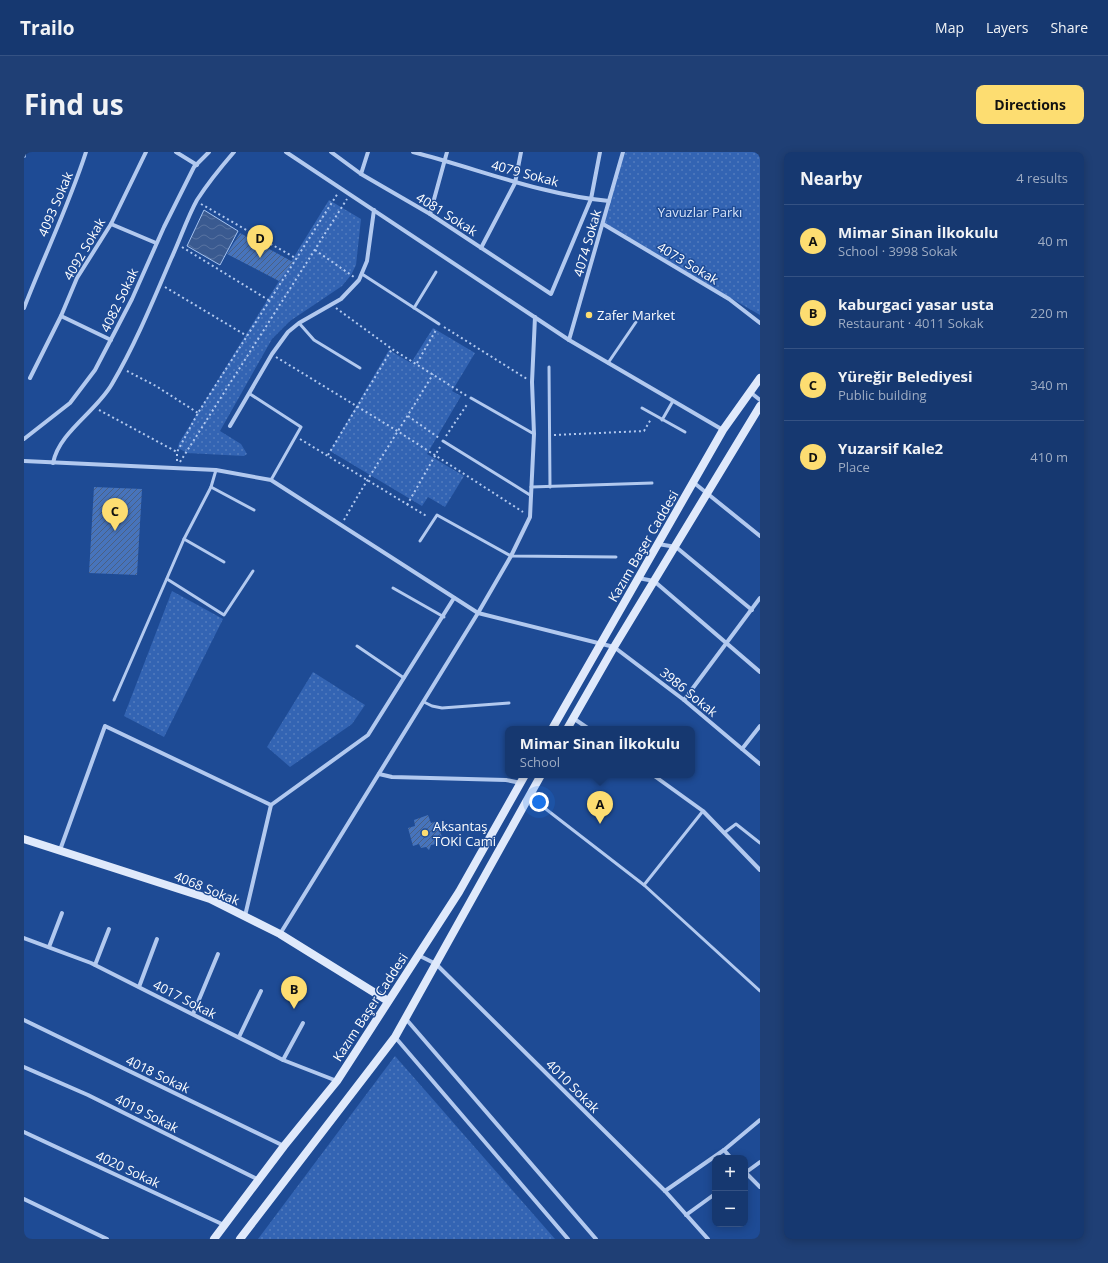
<!DOCTYPE html>
<html lang="en">
<head>
<meta charset="utf-8">
<style>
  body { margin:0; font-family:"Open Sans",sans-serif; background:#1f3f75; color:#f1f3f6 }
  .controls { position:absolute; right:12px; bottom:12px; display:grid; overflow:hidden; border-radius:8px; box-shadow:0 2px 10px #0003 }
  .controls button { width:36px; height:36px; display:grid; place-items:center; padding:0; border:0; border-bottom:1px solid #355283; background:#163870; color:#f1f3f6; font:20px sans-serif }
  .you { position:absolute; left:515px; top:650px; width:14px; height:14px; margin:-10px; border:3px solid #fff; border-radius:50%; background:#1a73e8; box-shadow:0 0 0 6px #1a73e833 }
  .badge { display:grid; place-items:center; width:26px; height:26px; border-radius:50%; background:#fddd71; color:#111; font-size:13px; font-weight:700 }
  .pin { position:absolute; translate:-50% -33px; filter:drop-shadow(0 1px 2px #0008) }
  .pin::after { content:''; position:absolute; top:21px; width:14px; height:12px; background:inherit; clip-path:polygon(0 0,100% 0,50% 100%) }
  .popup { position:absolute; left:481px; top:574px; width:190px; height:52px; box-sizing:border-box; display:grid; place-content:center; border-radius:8px; background:#163870; filter:drop-shadow(0 1px 3px #0005); font-size:13px; white-space:nowrap; color:#9eacc3 }
  .popup b { font-size:15px; color:#f1f3f6 }
  .popup::after { content:''; position:absolute; left:50%; top:100%; margin-left:-8px; border:8px solid transparent; border-top-color:#163870 }
  .list { margin:0; padding:0; list-style:none }
  h2 { display:flex; justify-content:space-between; align-items:center; height:52px; margin:0; padding:0 16px; font-size:17px }
  h2 small { font-size:13px; font-weight:400; color:#9eacc3 }
  .list li { display:grid; grid-template-columns:26px 1fr auto; gap:12px; align-items:center; box-sizing:border-box; height:72px; padding:0 16px; border-top:1px solid #355283 }
  .list b { display:block; font-size:15px; white-space:nowrap }
  .list p { margin:0; font-size:13px; white-space:nowrap; color:#9eacc3 }
  .list em { font-size:13px; font-style:normal; color:#9eacc3 }
  .map { position:relative; flex:none; width:736px; height:1087px; overflow:hidden; border-radius:8px }
  header { display:flex; align-items:center; gap:24px; box-sizing:border-box; height:56px; padding:0 20px; background:#163870; border-bottom:1px solid #355283 }
  header strong { font-size:19px }
  nav { display:flex; gap:22px; margin-inline-start:auto; font-size:14px }
  .intro { display:flex; align-items:center; justify-content:space-between; box-sizing:border-box; height:96px; padding:0 24px }
  h1 { margin:0; font-size:28px }
  .button { padding:10px 18px; border-radius:8px; background:#fddd71; color:#111; font-size:14px; font-weight:700 }
  main { display:flex; gap:24px; padding:0 24px }
  aside { flex:1; background:#163870; border-radius:8px; box-shadow:0 2px 10px #0003 }
  .map>svg:first-child { display:block }
</style>
</head>
<body>
<header>
<strong>Trailo</strong>
<nav><a>Map</a><a>Layers</a><a>Share</a></nav>
</header>
<div class="intro"><h1>Find us</h1><a class="button">Directions</a></div>
<main>
<div class="map">
<svg width="736" height="1087" viewBox="0 0 736 1087">
  <defs>
    <pattern id="green-dots" width="8" height="8" patternUnits="userSpaceOnUse"><rect width="8" height="8" fill="#3364b3"/><path d="M2 2h.1M6 6h.1" fill="none" stroke="#527bbe" stroke-width="1.8" stroke-linecap="round"/></pattern>
    <pattern id="water-waves" width="16" height="10" patternUnits="userSpaceOnUse"><rect width="16" height="10" fill="#3a5a90"/><path d="M0 5q4-4 8 0t8 0" fill="none" stroke="#5873a1"/></pattern>
    <pattern id="building-hatch" width="6" height="6" patternUnits="userSpaceOnUse"><rect width="6" height="6" fill="#4774bc"/><path d="M-1 1l2-2M0 6l6-6M5 7l2-2" fill="none" stroke="#4a6084"/></pattern>
  </defs>
  <rect width="100%" height="100%" fill="#1e4b95"/>
  <g fill="url(#green-dots)">
    <polygon points="598,0 736,0 736,163 579,72"/>
    <polygon points="305,48 337,67 332,113 327,123 318,134 266,169 248,187 196,279 217,292 223,302 220,304 163,301 154,296 155,291"/>
    <polygon points="409,176 451,201 428,239 437,244 403,302 440,324 421,355 404,345 398,354 306,299 365,198 387,211"/>
    <polygon points="148,439 199,467 140,585 100,564"/>
    <polygon points="289,520 341,553 328,572 266,615 243,595"/>
    <polygon points="371,904 531,1087 234,1087"/>
  </g>
  <polygon fill="url(#water-waves)" stroke="#a5c3f0" points="180,58 214,79 196,113 163,94"/>
  <g fill="url(#building-hatch)">
    <polygon points="216,81 269,110 255,129 203,102"/>
    <polygon points="70,335 118,337 113,423 65,421"/>
    <polygon points="404,663 407,671 414,669 418,686 411,688 412,692 407,693 405,698 402,695 397,696 395,692 389,694 384,676 391,674 390,668"/>
  </g>
  <g fill="none" stroke-linecap="round" stroke-linejoin="round">
    <g stroke="#b2c9ef" stroke-width="2" stroke-dasharray="2 3" stroke-linecap="butt">
      <polyline points="177,52 273,107"/>
      <polyline points="158,95 246,149"/>
      <polyline points="291,98 330,125"/>
      <polyline points="141,135 223,184"/>
      <polyline points="312,156 368,197 443,244"/>
      <polyline points="420,175 503,227"/>
      <polyline points="252,205 375,280 499,360"/>
      <polyline points="393,211 412,178"/>
      <polyline points="103,219 132,234 174,261"/>
      <polyline points="75,258 153,300"/>
      <polyline points="384,264 415,286"/>
      <polyline points="530,283 620,279 627,267"/>
      <polyline points="422,284 444,251"/>
      <polyline points="276,287 404,365"/>
      <polyline points="304,303 368,197"/>
      <polyline points="153,309 153,300 174,261 314,41"/>
      <polyline points="156,310 323,47"/>
      <polyline points="383,353 416,295"/>
      <path d="M320,368C348,318 380,271 409,222"/>
    </g>
    <g stroke="#b2c9ef" stroke-width="3">
      <polyline points="338,122 415,172"/>
      <polyline points="390,156 412,120"/>
      <polyline points="275,171 290,188 336,216"/>
      <polyline points="584,211 612,170"/>
      <polyline points="525,215 526,335"/>
      <polyline points="226,242 277,275 247,328"/>
      <polyline points="447,246 510,282"/>
      <polyline points="618,256 661,280"/>
      <polyline points="638,268 649,249"/>
      <polyline points="419,289 506,343"/>
      <polyline points="187,335 230,358"/>
      <polyline points="507,335 628,331"/>
      <polyline points="160,387 200,410"/>
      <polyline points="396,389 413,363 487,404 592,405"/>
      <polyline points="143,427 200,463 229,419"/>
      <polyline points="369,436 420,465"/>
      <polyline points="333,494 380,526"/>
      <polyline points="90,548 160,387 187,335 192,318"/>
      <polyline points="400,550 408,554 418,556 485,551"/>
      <polyline points="505,644 620,733 736,839"/>
      <polyline points="700,681 712,672 736,691"/>
      <polyline points="620,733 679,659"/>
    </g>
    <g stroke="#b2c9ef" stroke-width="4">
      <polyline points="152,0 173,13"/>
      <polyline points="262,0 545,188 699,278"/>
      <polyline points="307,0 337,22 406,62 527,142 567,47 576,0"/>
      <path d="M389,0C455,17 518,43 585,49"/>
      <polyline points="0,4 0,0"/>
      <polyline points="337,22 344,0"/>
      <polyline points="406,62 423,0"/>
      <polyline points="87,72 132,91"/>
      <polyline points="579,72 705,147 736,171"/>
      <polyline points="457,96 491,31 497,0"/>
      <path d="M0,156C20,104 45,53 62,0"/>
      <polyline points="37,164 87,188"/>
      <polyline points="545,188 599,0"/>
      <polyline points="6,226 37,164 53,126 87,72 122,0"/>
      <polyline points="726,240 736,248"/>
      <polyline points="206,274 248,202 264,180 275,171 317,147 335,128 343,109 350,58"/>
      <polyline points="0,287 46,251 71,218 108,147 140,75 170,15 185,0"/>
      <polyline points="0,309 192,318 247,328 454,461 590,495 660,548 736,612"/>
      <path d="M29,311C35,280 72,260 88,232C111,193 129,149 147,107C156,88 163,66 173,48C184,31 197,15 210,0"/>
      <polyline points="669,330 736,384"/>
      <polyline points="634,392 652,395 728,458"/>
      <polyline points="614,426 630,429 736,520"/>
      <polyline points="660,548 736,446"/>
      <polyline points="549,566 565,577"/>
      <polyline points="718,597 736,574"/>
      <polyline points="355,622 368,625 482,628 497,631"/>
      <polyline points="629,623 679,659 736,718"/>
      <polyline points="36,698 81,574 247,653"/>
      <polyline points="221,764 247,653 344,583 430,446"/>
      <polyline points="256,782 454,461 487,404 506,365 510,282 508,230 511,165"/>
      <polyline points="0,786 67,811 259,908 313,929"/>
      <polyline points="25,795 38,761"/>
      <polyline points="394,803 412,812 641,1039 684,1087"/>
      <polyline points="71,813 85,777"/>
      <polyline points="115,835 133,787"/>
      <polyline points="169,862 194,802"/>
      <polyline points="382,867 572,1087"/>
      <polyline points="0,868 260,994"/>
      <polyline points="215,885 237,839"/>
      <polyline points="371,885 544,1087"/>
      <polyline points="259,908 279,871"/>
      <polyline points="0,915 64,943 235,1028"/>
      <polyline points="0,980 200,1073"/>
      <polyline points="700,998 707,1006"/>
      <polyline points="721,1020 736,1035"/>
      <polyline points="721,1021 736,1010"/>
      <polyline points="641,1039 700,998 736,968"/>
      <polyline points="0,1047 83,1087"/>
      <polyline points="662,1063 691,1042"/>
    </g>
    <g stroke="#dfe9fb" stroke-width="8">
      <polyline points="528,577 699,278 736,226"/>
      <polyline points="543,577 590,495 736,254"/>
      <polyline points="0,687 186,747 256,782 364,849"/>
      <polyline points="190,1087 260,994 313,929 435,740 501,623"/>
      <polyline points="216,1087 371,885 517,623"/>
    </g>
  </g>
  <g fill="#fddd71" stroke="#1e4b95" stroke-width="1.5">
    <circle cx="565" cy="163" r="4"/>
    <circle cx="401" cy="681" r="4"/>
  </g>
  <g text-anchor="middle" dominant-baseline="central" stroke-width="3" stroke-linejoin="round" paint-order="stroke">
    <g font-size="13" fill="#fff" stroke="#1e4b95">
      <text transform="translate(501 21) rotate(15)">4079 Sokak</text>
      <text transform="translate(31 52) rotate(-67)">4093 Sokak</text>
      <text transform="translate(423 62) rotate(32)">4081 Sokak</text>
      <text transform="translate(563 91) rotate(-74)">4074 Sokak</text>
      <text transform="translate(60 97) rotate(-60)">4092 Sokak</text>
      <text transform="translate(664 111) rotate(31)">4073 Sokak</text>
      <text transform="translate(95 148) rotate(-64)">4082 Sokak</text>
      <text transform="translate(619 394) rotate(-60)">Kazım Başer Caddesi</text>
      <text transform="translate(665 540) rotate(39)">3986 Sokak</text>
      <text transform="translate(183 736) rotate(22)">4068 Sokak</text>
      <text transform="translate(161 847) rotate(27)">4017 Sokak</text>
      <text transform="translate(346 855) rotate(-57)">Kazım Başer Caddesi</text>
      <text transform="translate(134 922) rotate(26)">4018 Sokak</text>
      <text transform="translate(549 934) rotate(45)">4010 Sokak</text>
      <text transform="translate(123 961) rotate(27)">4019 Sokak</text>
      <text transform="translate(104 1017) rotate(25)">4020 Sokak</text>
    </g>
    <g font-size="13" fill="#d8e5fa" stroke="#1e4b95">
      <text x="676" y="60">Yavuzlar Parkı</text>
    </g>
    <g font-size="13" fill="#fff" stroke="#1e4b95" text-anchor="start">
      <text x="573" y="163">Zafer Market</text>
      <text x="409" y="674">Aksantaş<tspan x="409" dy="15">TOKİ Cami</tspan></text>
    </g>
  </g>
</svg>
<div class="controls">
<button>+</button>
<button>−</button>
</div>
<div class="you"></div>
<div class="pin badge" style="left:576px;top:672px">A</div>
<div class="popup"><b>Mimar Sinan İlkokulu</b>School</div>
<div class="pin badge" style="left:270px;top:857px">B</div>
<div class="pin badge" style="left:91px;top:379px">C</div>
<div class="pin badge" style="left:236px;top:106px">D</div>
</div>
<aside>
<h2>Nearby<small>4 results</small></h2>
<ul class="list">
<li><span class="badge">A</span><div><b>Mimar Sinan İlkokulu</b><p>School · 3998 Sokak</p></div><em>40 m</em></li>
<li><span class="badge">B</span><div><b>kaburgaci yasar usta</b><p>Restaurant · 4011 Sokak</p></div><em>220 m</em></li>
<li><span class="badge">C</span><div><b>Yüreğir Belediyesi</b><p>Public building</p></div><em>340 m</em></li>
<li><span class="badge">D</span><div><b>Yuzarsif Kale2</b><p>Place</p></div><em>410 m</em></li>
</ul>
</aside>
</main>
</body>
</html>
